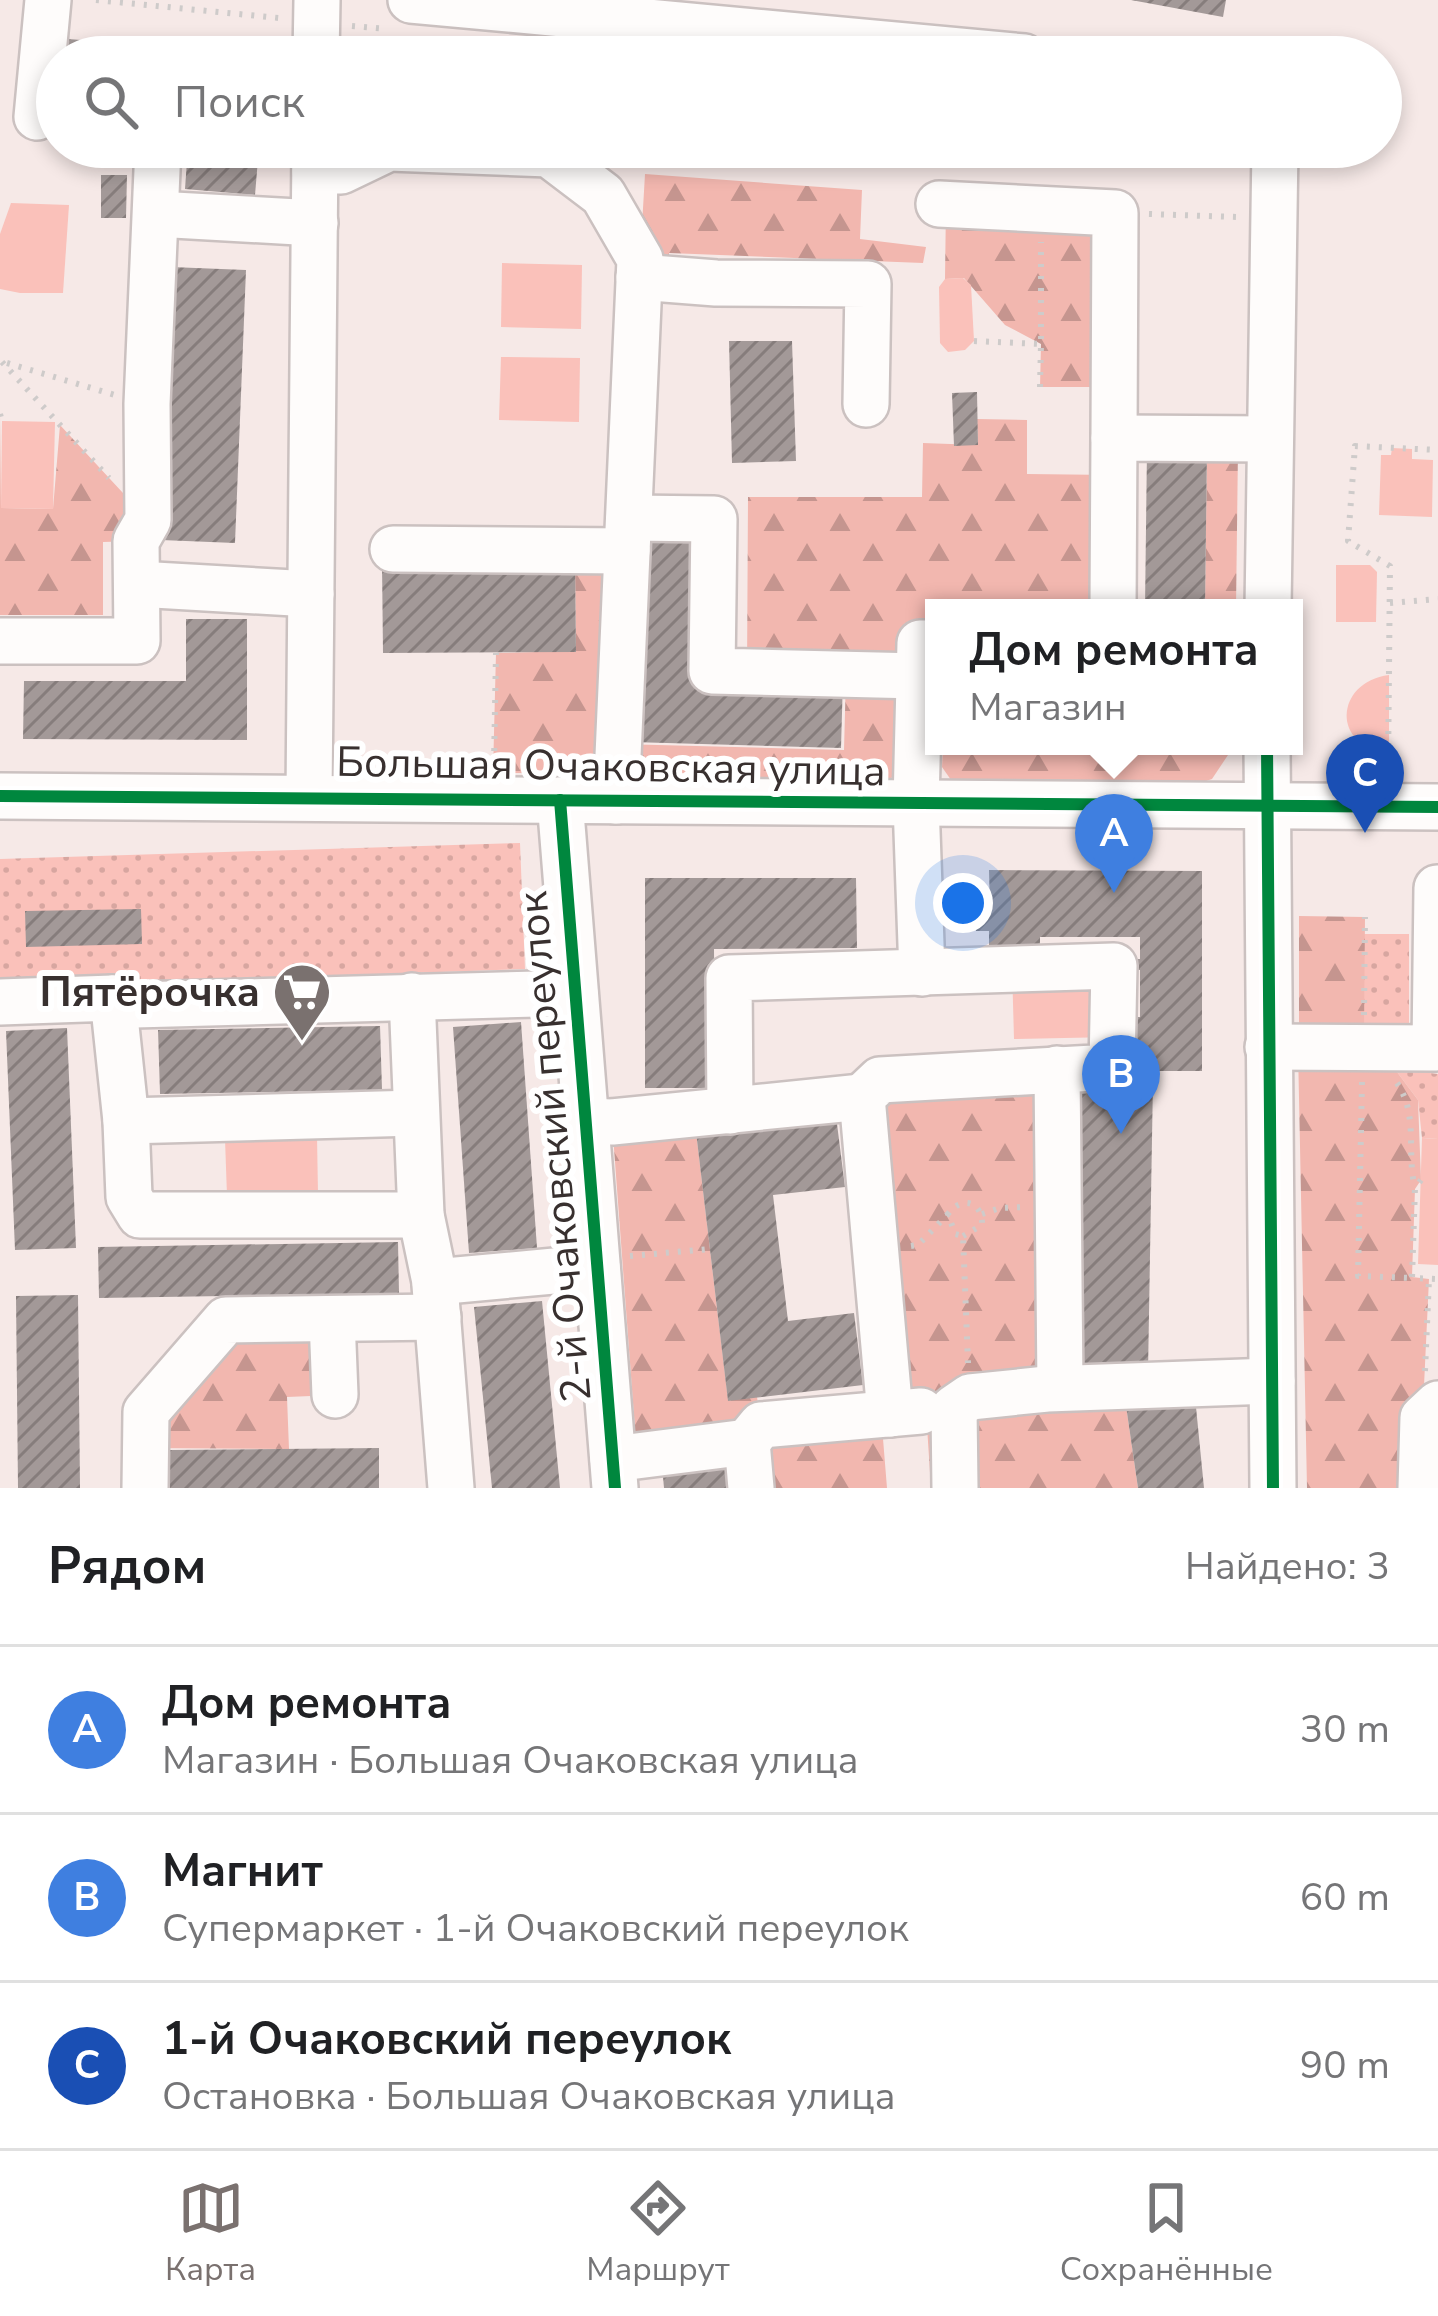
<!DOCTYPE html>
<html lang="ru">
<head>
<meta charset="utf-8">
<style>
  body { margin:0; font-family:"Nunito Sans",sans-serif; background:#f2f2f2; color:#202124 }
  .you { position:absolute; left:963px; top:903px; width:42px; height:42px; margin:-30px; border:9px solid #fff; border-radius:50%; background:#1a73e8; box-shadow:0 0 0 18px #1a73e833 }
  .badge { display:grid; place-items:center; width:78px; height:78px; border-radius:50%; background:#7a716f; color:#fff; font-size:39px; font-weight:700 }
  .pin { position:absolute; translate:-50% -99px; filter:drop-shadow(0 3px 6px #0008) }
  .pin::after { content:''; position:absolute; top:63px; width:42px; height:36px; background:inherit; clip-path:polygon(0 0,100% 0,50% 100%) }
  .popup { position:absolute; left:925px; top:599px; width:378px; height:156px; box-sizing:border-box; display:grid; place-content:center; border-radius:0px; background:#fff; filter:drop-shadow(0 3px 9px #0005); font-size:39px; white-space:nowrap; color:#757577 }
  .popup b { font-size:45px; color:#202124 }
  .popup::after { content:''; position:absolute; left:50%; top:100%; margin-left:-24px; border:24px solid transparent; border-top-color:#fff }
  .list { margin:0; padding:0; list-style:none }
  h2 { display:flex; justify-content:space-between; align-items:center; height:156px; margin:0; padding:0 48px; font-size:51px }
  h2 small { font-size:39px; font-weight:400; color:#757577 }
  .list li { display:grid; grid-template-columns:78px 1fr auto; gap:36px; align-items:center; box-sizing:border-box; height:168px; padding:0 48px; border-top:3px solid #e0e0e0 }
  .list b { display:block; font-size:45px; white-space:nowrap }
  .list p { margin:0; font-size:39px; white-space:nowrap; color:#757577 }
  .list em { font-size:39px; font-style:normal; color:#757577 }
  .icon { flex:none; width:66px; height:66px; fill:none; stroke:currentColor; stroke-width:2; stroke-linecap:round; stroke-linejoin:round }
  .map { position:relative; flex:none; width:1438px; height:1488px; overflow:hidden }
  .search { position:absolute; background:#fff; box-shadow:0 6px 18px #0003; left:36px; right:36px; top:36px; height:132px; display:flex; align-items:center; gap:30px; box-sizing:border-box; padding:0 42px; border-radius:66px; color:#757577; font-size:45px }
  .sheet { height:660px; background:#fff }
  nav { display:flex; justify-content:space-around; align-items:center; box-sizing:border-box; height:168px; border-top:3px solid #e0e0e0; background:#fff; font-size:33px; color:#757577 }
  nav a { display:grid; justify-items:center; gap:6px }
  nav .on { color:#7a716f }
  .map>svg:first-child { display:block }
</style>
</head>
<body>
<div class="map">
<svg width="1438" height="1488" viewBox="0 0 1438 1488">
  <defs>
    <pattern id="grass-dots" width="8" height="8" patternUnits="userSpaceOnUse" patternTransform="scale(3)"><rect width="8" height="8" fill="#fac1ba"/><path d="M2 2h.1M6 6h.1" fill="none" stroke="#d7a6a0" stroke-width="1.8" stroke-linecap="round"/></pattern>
    <pattern id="forest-firs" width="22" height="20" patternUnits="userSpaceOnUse" patternTransform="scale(3)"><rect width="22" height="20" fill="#f2b7af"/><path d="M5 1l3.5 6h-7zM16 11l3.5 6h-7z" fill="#c5958f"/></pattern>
    <pattern id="building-hatch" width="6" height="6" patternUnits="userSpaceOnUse" patternTransform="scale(3)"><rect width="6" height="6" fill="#a39998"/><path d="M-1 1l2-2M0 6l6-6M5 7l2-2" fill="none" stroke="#867d7c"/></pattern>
  </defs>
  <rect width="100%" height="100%" fill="#f6e9e7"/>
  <g fill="url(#grass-dots)">
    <polygon points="520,843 525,969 0,988 0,859"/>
    <rect x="1364" y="934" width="45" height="96"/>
    <polygon points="1420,1062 1430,1073 1438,1074 1438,1139 1422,1138 1418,1100 1394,1068"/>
  </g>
  <g fill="url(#forest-firs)">
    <polygon points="645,174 862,190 860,239 926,247 923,263 669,253 667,280 639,277"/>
    <polygon points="946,204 1135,214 1113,387 1040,387 1041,344 1005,325 964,278 945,279"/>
    <polygon points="0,414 1,508 53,509 60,425 148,520 136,541 103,542 103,615 0,615"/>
    <polygon points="977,419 1027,420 1027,474 1113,475 1113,608 934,608 934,643 905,765 885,784 634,784 617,773 493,773 496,653 576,651 575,561 627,551 619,744 844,750 846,675 747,672 748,497 922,497 923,443 978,445"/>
    <polygon points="1238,448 1236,608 1205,608 1207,449"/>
    <polygon points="943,746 1234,746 1212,779 1197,784 951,780 942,767"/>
    <polygon points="1299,916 1365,917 1364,1030 1299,1030"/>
    <path d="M1298,1049L1394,1068L1418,1100L1421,1180L1415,1189L1412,1277L1429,1279L1424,1386C1395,1409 1408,1454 1410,1488H1307Z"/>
    <polygon points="1050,1070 1125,1399 1138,1488 931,1488 926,1411 890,1414 880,1080"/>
    <polygon points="612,1122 696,1132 728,1400 757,1397 761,1424 881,1414 887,1488 751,1488 637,1456"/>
    <polygon points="332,1319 335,1395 287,1397 289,1449 146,1448 226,1320"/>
  </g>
  <g fill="#fac1ba">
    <polygon points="11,203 69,205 63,293 20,293 0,289 0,234"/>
    <polygon points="502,263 582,265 581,329 501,327"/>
    <polygon points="963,278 971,285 974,341 965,350 948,352 940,343 939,287 945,279"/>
    <polygon points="501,357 580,358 579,422 499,420"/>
    <polygon points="2,421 55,422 53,509 1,508"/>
    <polygon points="1392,448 1412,449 1412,459 1433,460 1432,517 1379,515 1381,455 1391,455"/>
    <polygon points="1336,565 1370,565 1377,572 1376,622 1336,622"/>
    <path d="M1389,675V751C1331,749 1334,682 1389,675Z"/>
    <polygon points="1114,966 1113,1037 1014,1039 1012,967"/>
    <polygon points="317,1136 318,1194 227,1196 225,1139"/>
    <polygon points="1422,1138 1438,1139 1438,1265 1418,1264"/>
  </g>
  <g fill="url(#building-hatch)">
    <polygon points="1131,0 1226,0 1223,17"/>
    <polygon points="55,38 263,54 263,57 54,57"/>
    <polygon points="188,147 259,147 255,195 185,189"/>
    <polygon points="101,175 127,175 126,218 101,218"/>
    <polygon points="171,267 246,270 235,543 161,540"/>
    <polygon points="729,341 792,341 796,461 732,463"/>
    <polygon points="977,392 978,445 954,446 952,393"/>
    <polygon points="1147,449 1207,449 1205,608 1145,608"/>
    <polygon points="636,530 707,532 703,675 843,678 841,748 631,742"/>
    <polygon points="575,561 576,652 383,653 382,563"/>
    <polygon points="186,619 247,619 247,740 23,739 24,681 186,681"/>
    <polygon points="989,870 1202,871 1202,1071 1125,1071 1125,1017 1140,1017 1140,970 1134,970 1134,959 1140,959 1140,937 1040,937 1040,948 989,948 989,931 976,931 976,911 990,911"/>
    <polygon points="645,878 856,878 857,948 714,949 715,1088 645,1088"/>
    <polygon points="141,909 142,944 26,947 25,911"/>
    <polygon points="521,1022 537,1248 469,1253 453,1027"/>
    <polygon points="380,1026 382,1090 160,1094 158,1030"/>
    <polygon points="67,1028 76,1248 15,1250 6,1031"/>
    <polygon points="1079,1079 1153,1081 1148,1372 1073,1370"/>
    <polygon points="836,1116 845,1187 773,1195 788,1321 854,1313 863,1385 728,1401 696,1132"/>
    <polygon points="398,1242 399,1293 99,1298 98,1247"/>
    <polygon points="78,1295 80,1488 18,1488 16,1296"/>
    <polygon points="542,1301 560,1488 492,1488 474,1307"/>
    <polygon points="1195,1397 1204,1488 1138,1488 1125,1399"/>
    <polygon points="379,1448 379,1488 169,1488 169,1450"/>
    <polygon points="732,1459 735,1488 664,1488 662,1465"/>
  </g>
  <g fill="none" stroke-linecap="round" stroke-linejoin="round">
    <g stroke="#cbc1c0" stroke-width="50">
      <g id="minor">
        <polyline points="411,0 1024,57"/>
        <polyline points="316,57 317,0"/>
        <polyline points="37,117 48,0"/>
        <polyline points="315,171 341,171 389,148 549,154 603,195 640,259 616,801"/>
        <polyline points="939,204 1115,213 1114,438"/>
        <polyline points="156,214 315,223"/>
        <polyline points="639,277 716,283 868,284 866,404"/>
        <polyline points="629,518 714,519 712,671 919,676"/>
        <polyline points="393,549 627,551"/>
        <polyline points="137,584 311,594"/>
        <polyline points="1113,608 1114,438 1270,439"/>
        <polyline points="1268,608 1275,147"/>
        <polyline points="0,641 137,641 136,541 148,520 147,404 158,147"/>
        <polyline points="1267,746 1273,1488"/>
        <polyline points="0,796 1438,807"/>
        <polyline points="309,797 315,147"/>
        <polyline points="560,800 615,1488"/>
        <polyline points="922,973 916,803 920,643 934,643"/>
        <polyline points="412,996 421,1215 435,1282 597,1267"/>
        <polyline points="113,998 134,1005 575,993"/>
        <polyline points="0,1002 113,998 126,1121 129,1197 140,1215 421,1215"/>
        <polyline points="1268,1047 1435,1048 1437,888"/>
        <polyline points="1057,1069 1060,1388"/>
        <polyline points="730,1111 729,978 1114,966 1112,1067 880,1080 862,1097 890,1414"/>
        <polyline points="126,1121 416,1113"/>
        <polyline points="585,1121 612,1122 862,1097"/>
        <polyline points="435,1285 451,1488"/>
        <polyline points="332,1319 335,1395"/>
        <polyline points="747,1442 761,1425 921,1411"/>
        <polyline points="613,1459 747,1442 751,1488"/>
        <polyline points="145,1488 146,1412 226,1320 438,1317"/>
        <polyline points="955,1488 954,1408 970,1397 1047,1389 1272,1381"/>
        <polyline points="1421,1488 1423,1418 1438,1404"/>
      </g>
    </g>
    <g stroke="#cecbca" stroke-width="6" stroke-dasharray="3 9" stroke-linecap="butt">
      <polyline points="96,0 279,18"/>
      <polyline points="352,26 387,29"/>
      <polyline points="1149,214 1237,217"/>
      <polyline points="974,341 1041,344 1041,242"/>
      <polyline points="2,362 109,478"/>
      <polyline points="7,363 115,395"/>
      <polyline points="1040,387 1041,344"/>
      <polyline points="0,414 2,421"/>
      <polyline points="1390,603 1438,599"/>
      <polyline points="494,763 496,653"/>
      <polyline points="1388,770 1390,566 1348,541 1355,446 1438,450"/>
      <polyline points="1364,1015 1365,917"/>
      <polyline points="1362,1082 1358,1276 1412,1278"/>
      <path d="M1397,1083C1419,1116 1406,1152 1415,1188"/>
      <polyline points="1421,1180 1415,1188 1412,1278 1438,1279"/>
      <polyline points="982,1214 1000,1208 1026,1207"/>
      <path d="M963,1236L982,1225C983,1202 962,1195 948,1214L955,1234L963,1236L968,1363"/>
      <polyline points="911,1246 918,1245 948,1214"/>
      <polyline points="630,1256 710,1249"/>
      <polyline points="1425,1371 1429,1279"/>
    </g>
    <use href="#minor" stroke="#fefcfb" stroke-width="45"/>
    <g stroke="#fff" stroke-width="20">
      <g id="cycleway">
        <polyline points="1267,746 1273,1488"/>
        <polyline points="0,796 1438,807"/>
        <polyline points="560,800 615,1488"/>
      </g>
    </g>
    <use href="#cycleway" stroke="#00873e" stroke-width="12"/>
  </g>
  <defs>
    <g id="supermarket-pin" transform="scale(3)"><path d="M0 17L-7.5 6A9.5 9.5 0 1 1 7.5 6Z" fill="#7a716f" stroke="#fff"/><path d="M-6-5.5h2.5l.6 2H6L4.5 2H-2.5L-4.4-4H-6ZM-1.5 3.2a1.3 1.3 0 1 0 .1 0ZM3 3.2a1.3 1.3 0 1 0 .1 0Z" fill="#fff"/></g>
  </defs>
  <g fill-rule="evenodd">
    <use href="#supermarket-pin" x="302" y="992"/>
  </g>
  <g text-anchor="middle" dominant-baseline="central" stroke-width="12" stroke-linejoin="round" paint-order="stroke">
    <g font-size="42" fill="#38302f" stroke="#fff">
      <text transform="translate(611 767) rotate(1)">Большая Очаковская улица</text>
      <text transform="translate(555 1147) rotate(-95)">2-й Очаковский переулок</text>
    </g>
    <g font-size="42" font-weight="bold" fill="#38302f" stroke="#fff" text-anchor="end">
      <text x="260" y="992">Пятёрочка</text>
    </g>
  </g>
</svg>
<div class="you"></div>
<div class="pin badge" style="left:1114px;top:893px;background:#3f7fe0">A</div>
<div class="popup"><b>Дом ремонта</b>Магазин</div>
<div class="pin badge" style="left:1121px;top:1134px;background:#3f7fe0">B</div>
<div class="pin badge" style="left:1365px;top:833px;background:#1a4fb4">C</div>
<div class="search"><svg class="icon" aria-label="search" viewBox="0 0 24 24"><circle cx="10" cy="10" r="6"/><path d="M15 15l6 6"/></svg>Поиск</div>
</div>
<section class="sheet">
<h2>Рядом<small>Найдено: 3</small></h2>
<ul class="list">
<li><span class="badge" style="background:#3f7fe0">A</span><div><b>Дом ремонта</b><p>Магазин · Большая Очаковская улица</p></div><em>30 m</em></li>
<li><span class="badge" style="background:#3f7fe0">B</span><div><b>Магнит</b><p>Супермаркет · 1-й Очаковский переулок</p></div><em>60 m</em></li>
<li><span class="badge" style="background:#1a4fb4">C</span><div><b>1-й Очаковский переулок</b><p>Остановка · Большая Очаковская улица</p></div><em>90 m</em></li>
</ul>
</section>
<nav>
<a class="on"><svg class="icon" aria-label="map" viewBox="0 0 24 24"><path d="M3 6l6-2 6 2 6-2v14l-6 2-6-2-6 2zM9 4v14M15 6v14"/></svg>Карта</a>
<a><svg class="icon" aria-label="directions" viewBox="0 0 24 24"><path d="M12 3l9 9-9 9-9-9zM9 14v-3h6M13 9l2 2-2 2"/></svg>Маршрут</a>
<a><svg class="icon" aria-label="saved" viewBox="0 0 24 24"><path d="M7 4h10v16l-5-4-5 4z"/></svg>Сохранённые</a>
</nav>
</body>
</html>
